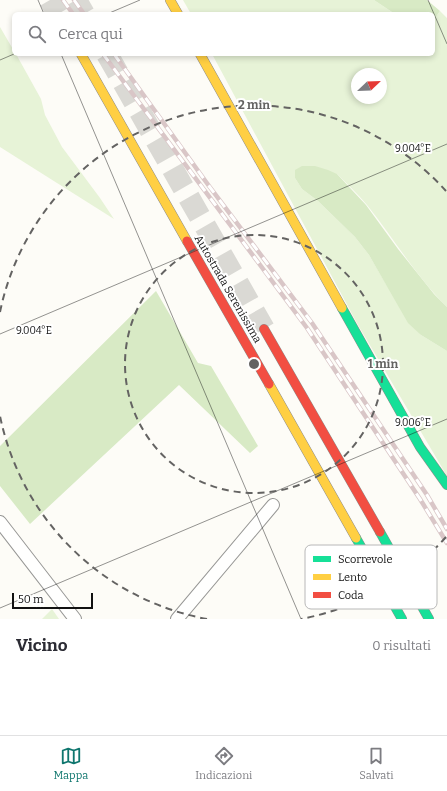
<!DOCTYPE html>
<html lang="it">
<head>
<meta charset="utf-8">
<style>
  body { margin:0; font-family:Bitter,serif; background:#f7f7f7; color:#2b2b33 }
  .compass { position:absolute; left:351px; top:68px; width:36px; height:36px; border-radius:50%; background:#fff; box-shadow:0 2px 6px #0003; rotate:67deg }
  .scale { position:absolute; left:12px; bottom:10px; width:81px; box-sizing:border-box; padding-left:4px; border:2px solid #111; border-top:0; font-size:11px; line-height:14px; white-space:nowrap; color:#111; -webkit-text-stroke:3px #fff; paint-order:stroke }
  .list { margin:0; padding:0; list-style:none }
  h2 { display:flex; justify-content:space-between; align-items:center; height:52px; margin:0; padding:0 16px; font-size:17px }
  h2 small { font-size:13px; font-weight:400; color:#7c7c81 }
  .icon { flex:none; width:22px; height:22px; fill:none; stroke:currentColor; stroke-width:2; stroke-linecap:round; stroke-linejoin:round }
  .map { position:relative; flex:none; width:447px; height:619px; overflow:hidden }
  .search { position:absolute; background:#fff; box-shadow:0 2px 6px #0003; left:12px; right:12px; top:12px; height:44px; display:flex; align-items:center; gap:10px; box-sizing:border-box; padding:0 14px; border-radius:6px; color:#7c7c81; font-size:15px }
  .sheet { height:116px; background:#fff }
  nav { display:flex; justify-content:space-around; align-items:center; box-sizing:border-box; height:56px; border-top:1px solid #e1e1e2; background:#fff; font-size:11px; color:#7c7c81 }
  nav a { display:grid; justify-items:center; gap:2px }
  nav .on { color:#0f766e }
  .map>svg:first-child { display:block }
</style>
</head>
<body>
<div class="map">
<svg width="447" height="619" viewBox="0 0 447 619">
  <rect width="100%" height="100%" fill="#fdfcf7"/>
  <g fill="#e7f3d7" fill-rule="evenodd">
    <polygon points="183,0 374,0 395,14 191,14"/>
    <path d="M440,11L447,18V307C416,276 394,239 367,205C358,194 347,184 337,174L295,170V178L302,189L318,201L355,237L369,255L386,284L421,335L447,351V476L358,325L212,54H433V21ZM357,74H381V98H357Z"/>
    <polygon points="0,27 14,51 14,54 16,54 41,99 45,115 62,147 100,198 114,219 0,147"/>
    <polygon points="52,609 59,619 42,619"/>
  </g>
  <g fill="#d8eac5">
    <polygon points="374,0 427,0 440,11 433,21 433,14 395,14"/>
    <polygon points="302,166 315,166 328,170 337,174 366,205 398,249 434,294 447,307 447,351 421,335 408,323 369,255 355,237 318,201 302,189 295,178 295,170"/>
    <polygon points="156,291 198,363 211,366 258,446 250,453 179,385 30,524 0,486 0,446"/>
  </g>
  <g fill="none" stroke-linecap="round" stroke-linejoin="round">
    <g stroke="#dad9d4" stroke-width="22" stroke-dasharray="22 11" stroke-linecap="butt">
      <polyline points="50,0 58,14"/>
      <polyline points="76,0 84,14"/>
      <polyline points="107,54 264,329"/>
    </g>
    <g stroke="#979795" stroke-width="14">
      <g id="street">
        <polyline points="0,522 75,619"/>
        <polyline points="177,619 273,505"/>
      </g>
    </g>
    <g stroke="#8e8d8b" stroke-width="10">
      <g id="fast">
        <polyline points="342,308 420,447 447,485"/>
        <polyline points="380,532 429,619"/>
        <polyline points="356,538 402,619"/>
      </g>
    </g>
    <g stroke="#8e8d8b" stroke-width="10">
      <g id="slow">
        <polyline points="170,0 178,14"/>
        <polyline points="81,54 187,241"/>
        <polyline points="200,54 342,308"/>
        <polyline points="269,384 356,538"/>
      </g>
    </g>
    <g stroke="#8e8d8b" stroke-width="10">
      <g id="jam">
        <polyline points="187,241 269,384"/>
        <polyline points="264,329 380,532"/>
      </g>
    </g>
    <use href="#street" stroke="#fffffe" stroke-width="12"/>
    <use href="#fast" stroke="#16e098" stroke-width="9"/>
    <use href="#slow" stroke="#ffcf43" stroke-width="9"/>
    <use href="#jam" stroke="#f24e42" stroke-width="9"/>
    <g stroke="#d9c6c7" stroke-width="4.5">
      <g id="rail">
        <polyline points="63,0 73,14"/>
        <polyline points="74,0 84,14"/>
        <polyline points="103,54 307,328 420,499 447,543"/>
        <polyline points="114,54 209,186 312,323 427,495 447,529"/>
      </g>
    </g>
    <use href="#rail" stroke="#fff" stroke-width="3" stroke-dasharray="9" stroke-linecap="butt"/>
  </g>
  <path fill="none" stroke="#111" stroke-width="1" stroke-opacity="0.45" d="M38,0L44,14M428,0L447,44M107,14L140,0M61,54L301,619M0,60L14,54M0,334L447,144M0,608L447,419"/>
  <g fill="none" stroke="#646362" stroke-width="2" stroke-dasharray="7 5">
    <circle cx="254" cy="364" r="129"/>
    <path d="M446 537A259 259 0 0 1 301 619M207 619A259 259 0 0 1 0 416M0 312A259 259 0 0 1 446 191"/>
  </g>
  <g text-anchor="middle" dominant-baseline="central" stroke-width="4" stroke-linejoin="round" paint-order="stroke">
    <g font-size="11" fill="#111" stroke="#fff">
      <text transform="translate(228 289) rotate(60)">Autostrada Serenissima</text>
    </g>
  </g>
  <rect x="305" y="545" width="132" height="64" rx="6" fill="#fff" stroke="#b8b8b8" stroke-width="1"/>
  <rect x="313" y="556" width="18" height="6" fill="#16e098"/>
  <rect x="313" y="574" width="18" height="6" fill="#ffcf43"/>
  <rect x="313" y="592" width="18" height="6" fill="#f24e42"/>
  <g font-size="11" fill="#111">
    <text x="338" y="563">Scorrevole</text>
    <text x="338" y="581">Lento</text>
    <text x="338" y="599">Coda</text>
  </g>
  <g font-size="10" text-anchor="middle" fill="#111" stroke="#fff" stroke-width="4" stroke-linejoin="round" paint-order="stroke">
    <text x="413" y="152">9.004°E</text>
    <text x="34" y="334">9.004°E</text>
    <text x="413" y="426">9.006°E</text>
  </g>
  <circle cx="254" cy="364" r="6" fill="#646362" stroke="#fff" stroke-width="2"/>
  <g font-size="12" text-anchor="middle" font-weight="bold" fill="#646362" stroke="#fff" stroke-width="4" stroke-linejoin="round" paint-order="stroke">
    <text x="254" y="109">2 min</text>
    <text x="383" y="368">1 min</text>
  </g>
</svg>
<svg class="compass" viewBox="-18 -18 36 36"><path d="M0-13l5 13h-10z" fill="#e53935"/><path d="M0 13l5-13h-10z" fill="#7c7c81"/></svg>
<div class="scale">50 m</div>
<div class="search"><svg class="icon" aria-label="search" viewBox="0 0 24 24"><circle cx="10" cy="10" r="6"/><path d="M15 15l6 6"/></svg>Cerca qui</div>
</div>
<section class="sheet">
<h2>Vicino<small>0 risultati</small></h2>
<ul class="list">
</ul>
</section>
<nav>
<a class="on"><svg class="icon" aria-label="map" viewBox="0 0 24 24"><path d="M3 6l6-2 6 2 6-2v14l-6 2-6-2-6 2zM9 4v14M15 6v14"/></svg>Mappa</a>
<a><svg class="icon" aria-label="directions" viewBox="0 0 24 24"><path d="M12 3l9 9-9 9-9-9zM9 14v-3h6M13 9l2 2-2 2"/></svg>Indicazioni</a>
<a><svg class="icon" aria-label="saved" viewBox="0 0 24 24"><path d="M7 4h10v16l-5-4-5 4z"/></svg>Salvati</a>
</nav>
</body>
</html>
